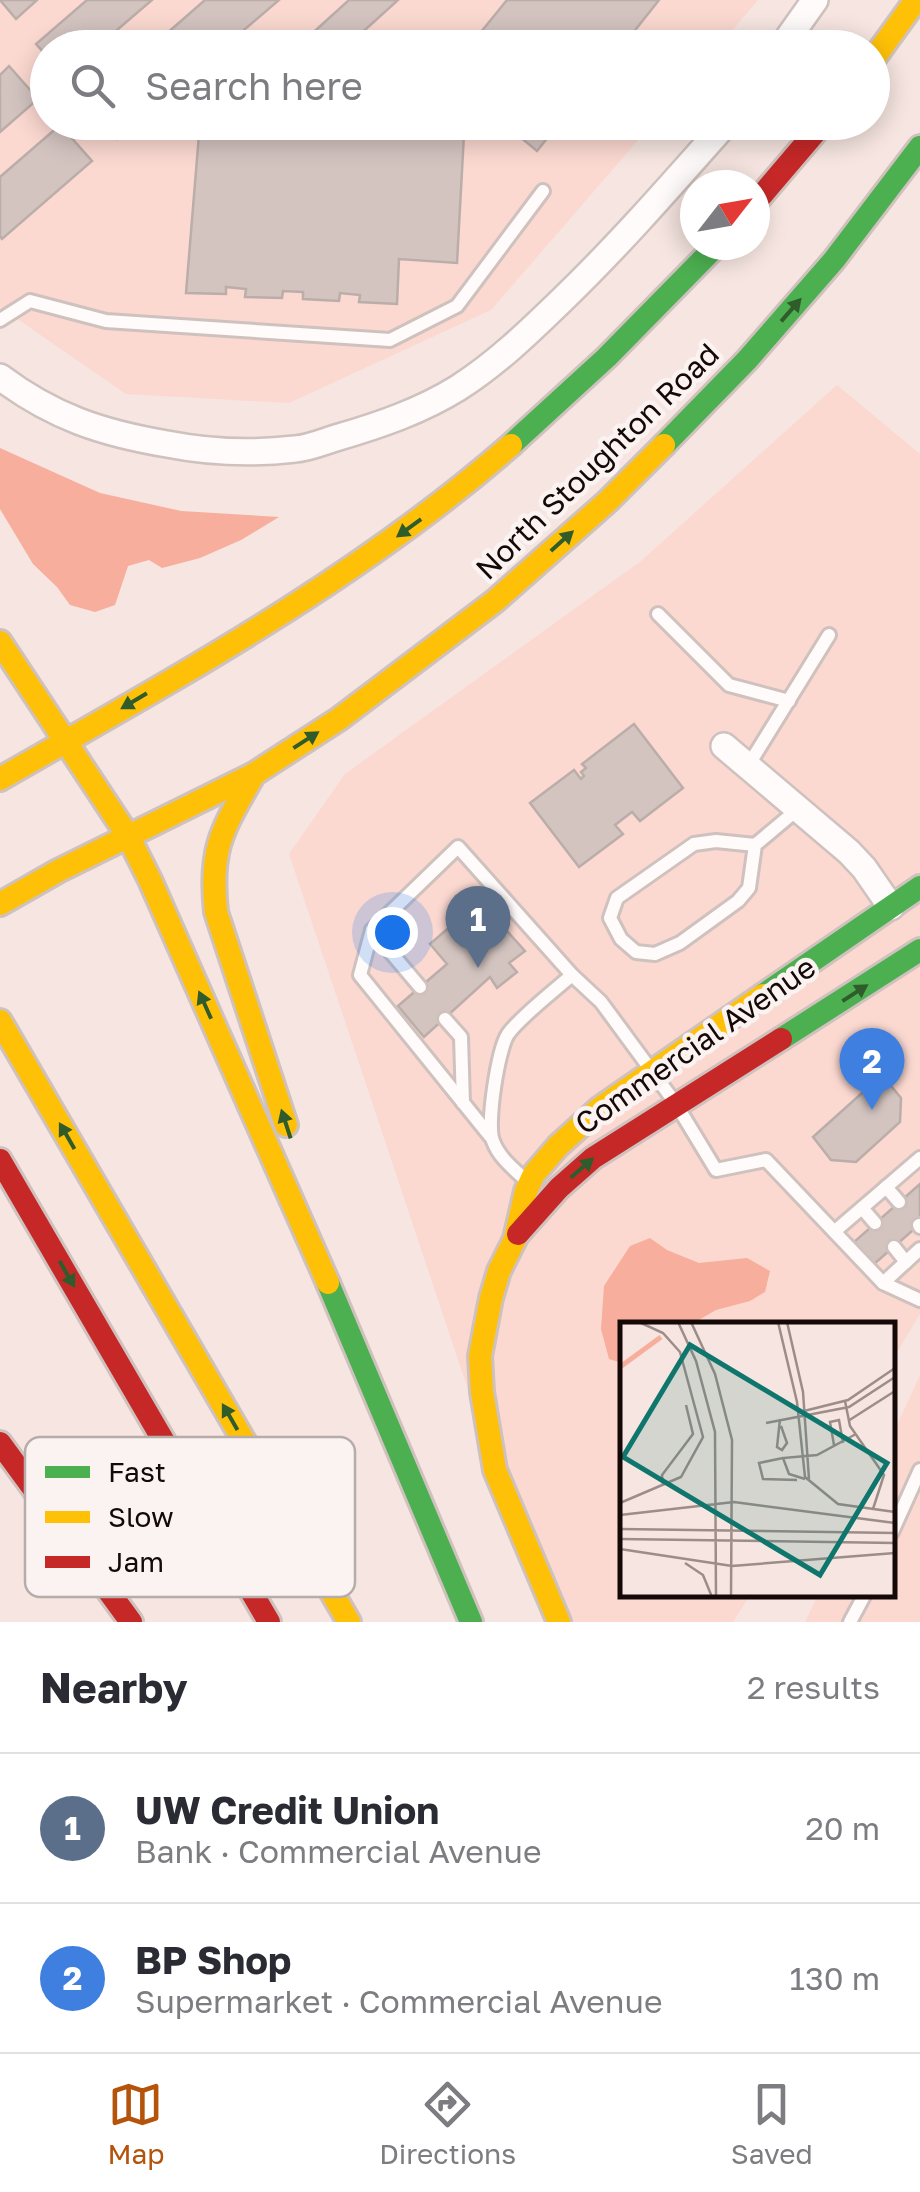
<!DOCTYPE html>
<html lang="en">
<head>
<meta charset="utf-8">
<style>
  body { margin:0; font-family:"Golos Text",sans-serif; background:#f2f2f3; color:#2b2b33 }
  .compass { position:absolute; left:680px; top:170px; width:90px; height:90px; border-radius:50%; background:#fff; box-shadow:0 5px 25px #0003; rotate:59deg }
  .you { position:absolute; left:392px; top:932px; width:35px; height:35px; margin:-25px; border:8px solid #fff; border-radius:50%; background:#1a73e8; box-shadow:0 0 0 15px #1a73e833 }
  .badge { display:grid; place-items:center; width:65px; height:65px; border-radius:50%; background:#b45309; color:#fff; font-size:32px; font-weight:700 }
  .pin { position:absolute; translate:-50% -82px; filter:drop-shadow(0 2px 5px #0008) }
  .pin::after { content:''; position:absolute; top:52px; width:35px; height:30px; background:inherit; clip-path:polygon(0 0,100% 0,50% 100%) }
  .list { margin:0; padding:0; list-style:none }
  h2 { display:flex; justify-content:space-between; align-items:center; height:130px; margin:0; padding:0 40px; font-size:42px }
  h2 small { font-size:32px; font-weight:400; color:#7c7c81 }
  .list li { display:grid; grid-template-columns:65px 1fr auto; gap:30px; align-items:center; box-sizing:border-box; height:150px; padding:0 40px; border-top:2px solid #e1e1e2 }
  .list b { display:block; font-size:38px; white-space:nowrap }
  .list p { margin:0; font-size:32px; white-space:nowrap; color:#7c7c81 }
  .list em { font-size:32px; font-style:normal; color:#7c7c81 }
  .icon { flex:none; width:55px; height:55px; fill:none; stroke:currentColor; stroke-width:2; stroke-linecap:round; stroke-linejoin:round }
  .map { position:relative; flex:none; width:920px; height:1622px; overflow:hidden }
  .search { position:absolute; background:#fff; box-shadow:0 5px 25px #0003; left:30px; right:30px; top:30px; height:110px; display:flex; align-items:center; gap:25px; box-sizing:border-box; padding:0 35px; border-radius:55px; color:#7c7c81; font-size:38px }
  .sheet { height:430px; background:#fff }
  nav { display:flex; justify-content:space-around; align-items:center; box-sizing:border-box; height:140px; border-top:2px solid #e1e1e2; background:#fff; font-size:28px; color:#7c7c81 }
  nav a { display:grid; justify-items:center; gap:5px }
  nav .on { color:#b45309 }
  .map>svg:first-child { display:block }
</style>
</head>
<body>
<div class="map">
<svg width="920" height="1622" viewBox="0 0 920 1622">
  <rect width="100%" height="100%" fill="#f6e5e0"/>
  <g fill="#fbd9d1">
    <polygon points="0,0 758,0 718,47 48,48 48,122 653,123 491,310 289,403 126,394 0,307"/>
    <polygon points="837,385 920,454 920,1314 893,1359 892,1324 622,1324 622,1594 750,1595 733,1622 559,1622 495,1470 289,854 345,774 641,561"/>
    <polygon points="920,1375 920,1622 805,1622 818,1595 892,1594 893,1434"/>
  </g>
  <g fill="#f7ae9c">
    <polygon points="0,448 100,493 181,511 279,517 241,540 200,558 162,568 149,560 128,566 115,605 95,612 70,605 57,587 33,564 0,509"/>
    <polygon points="650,1238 667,1250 699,1263 747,1258 770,1271 765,1292 750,1301 716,1310 692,1324 622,1324 622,1363 609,1359 601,1329 604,1286 630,1246"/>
  </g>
  <g fill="#d3c4c0" stroke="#bbada9" stroke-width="2.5">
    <polygon points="0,0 37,0 16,19"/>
    <polygon points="87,0 152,0 96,48 48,48 48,57 36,44"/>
    <polygon points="205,0 279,0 223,48 150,48"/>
    <polygon points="349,0 398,0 345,48 296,48"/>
    <polygon points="507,0 659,0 621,48 468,48"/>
    <polygon points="9,66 38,99 0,132 0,75"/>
    <polygon points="104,122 136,122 117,139"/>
    <polygon points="200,122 464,134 457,263 399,259 397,304 359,302 360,295 340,293 339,301 303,299 303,292 283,291 282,298 245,297 246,289 226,287 226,294 186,293"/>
    <polygon points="502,122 560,122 537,151"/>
    <polygon points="60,125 92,161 2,239 0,236 0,177"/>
    <polygon points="634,724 683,788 640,821 632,812 615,825 623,834 579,867 530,803 574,770 581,779 584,776 581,772 586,768 582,764"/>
    <polygon points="480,901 525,951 509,963 517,972 497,988 490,977 424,1037 398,1006 447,964 430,944"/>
    <polygon points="882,1075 901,1098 900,1122 856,1162 831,1160 813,1137"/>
    <polygon points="920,1184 920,1224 874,1264 854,1242"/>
  </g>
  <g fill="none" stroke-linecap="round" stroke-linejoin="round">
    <g stroke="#cfc1bd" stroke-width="18">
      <g id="lane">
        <polyline points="0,320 30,301 106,321 390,340 457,306 543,191"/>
        <polyline points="658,614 729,685 789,701"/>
        <polyline points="748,766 829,635"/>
        <polyline points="755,845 749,888 738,901 680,943 655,954 636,952 621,939 610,918 617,898 694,844 716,841 755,845 798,809"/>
        <polyline points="372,930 420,987"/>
        <polyline points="445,1019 461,1037 463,1103"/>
        <polyline points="490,1136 360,975 372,930 458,847 572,975"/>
        <path d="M528,1182C515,1170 499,1158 493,1141C486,1125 498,1049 508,1034C520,1017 555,990 572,975L601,1002L676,1104L716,1170L766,1160L883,1283L920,1300"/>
        <polyline points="886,1187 899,1202"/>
        <polyline points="862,1208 875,1223"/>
        <polyline points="919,1225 920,1227"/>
        <polyline points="835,1231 920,1158"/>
        <polyline points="894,1247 906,1262"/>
        <polyline points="883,1283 920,1249"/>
        <polyline points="892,1532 920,1470"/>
        <polyline points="850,1622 865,1594"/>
      </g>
    </g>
    <g stroke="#cfc1bd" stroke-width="30">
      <g id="street">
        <polyline points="781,48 815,0"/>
        <path d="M0,377C53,417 102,433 167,444C208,452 253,454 295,449C310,448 325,441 339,437C380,425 421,411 458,388C496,364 529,332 562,300C620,244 673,183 727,122"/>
        <polyline points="724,746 849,852 864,868 891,907"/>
      </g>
    </g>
    <g stroke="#cfc1bd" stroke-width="28">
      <g id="fast">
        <polyline points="511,445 607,357 717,245"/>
        <polyline points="664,445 747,360 834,260 920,147"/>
        <polyline points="763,995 920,887"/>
        <polyline points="781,1039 920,950"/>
        <polyline points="328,1283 471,1622"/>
      </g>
    </g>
    <g stroke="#cfc1bd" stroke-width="28">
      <g id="slow">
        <polyline points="872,61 916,0"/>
        <polyline points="0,642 128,836 150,880 328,1283"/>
        <path d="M254,774C223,829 209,846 216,912L286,1125"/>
        <path d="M0,779C176,678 358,579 511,445"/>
        <polyline points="0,904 58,871 254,774 339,719 495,601 608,501 664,445"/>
        <polyline points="0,1021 349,1622"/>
        <polyline points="559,1622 495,1470 482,1392 480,1356 491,1298 499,1271 515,1239 526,1191 534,1174 558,1146 600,1108 763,995"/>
      </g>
    </g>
    <g stroke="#cfc1bd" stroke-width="28">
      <g id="jam">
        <polyline points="755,203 824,122"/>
        <polyline points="0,1160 269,1622"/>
        <polyline points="518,1234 559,1188 593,1158 781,1039"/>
        <polyline points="0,1443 131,1622"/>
      </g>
    </g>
    <use href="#lane" stroke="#fefbfa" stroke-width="12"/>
    <use href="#street" stroke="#fefbfa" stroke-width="25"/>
    <use href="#fast" stroke="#4caf50" stroke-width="22"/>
    <use href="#slow" stroke="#ffc107" stroke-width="22"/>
    <use href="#jam" stroke="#c62828" stroke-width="22"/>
  </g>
  <defs><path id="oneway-solid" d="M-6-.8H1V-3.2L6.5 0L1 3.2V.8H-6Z" transform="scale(2.5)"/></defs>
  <g fill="#305c2b">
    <use href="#oneway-solid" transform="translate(791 310) rotate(-49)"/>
    <use href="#oneway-solid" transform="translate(409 528) rotate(144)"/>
    <use href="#oneway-solid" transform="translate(562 541) rotate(-42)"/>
    <use href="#oneway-solid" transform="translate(134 701) rotate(149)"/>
    <use href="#oneway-solid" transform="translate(306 740) rotate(-33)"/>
    <use href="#oneway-solid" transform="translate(855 993) rotate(-33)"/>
    <use href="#oneway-solid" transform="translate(205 1005) rotate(-114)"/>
    <use href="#oneway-solid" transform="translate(286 1124) rotate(-108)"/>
    <use href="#oneway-solid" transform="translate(67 1136) rotate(-120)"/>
    <use href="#oneway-solid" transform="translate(582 1168) rotate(-41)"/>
    <use href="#oneway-solid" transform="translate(67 1274) rotate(60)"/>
    <use href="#oneway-solid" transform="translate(230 1417) rotate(-120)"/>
  </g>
  <g text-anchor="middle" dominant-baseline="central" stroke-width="9" stroke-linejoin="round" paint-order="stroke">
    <g font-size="30" fill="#140906" stroke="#fbf3f1">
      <text transform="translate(597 461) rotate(-44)">North Stoughton Road</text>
      <text transform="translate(695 1045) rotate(-35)">Commercial Avenue</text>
    </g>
  </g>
  <g transform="translate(620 1322)">
    <rect width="275" height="275" fill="#f6e5e0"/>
    <path fill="none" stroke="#f7ae9c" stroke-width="5" d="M0,45L41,15"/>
    <path fill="none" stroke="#9c8d89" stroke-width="2.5" d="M58,0L76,39L95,110L96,275M71,0L95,52L112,118L111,275M158,0L177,80L185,155L218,182L275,190M167,0L183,70L189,157M225,79L230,104L264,153L253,187M184,89L228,78L275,46M160,97L157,125L162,128L167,121L161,104M228,99L275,69M146,101L229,85L275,55M214,123L210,100L219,98L223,121M163,136L139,141L143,157L177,158M185,157L169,152L163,136L197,133L236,112M43,164L42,153L73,112L66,83M0,181L61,155L83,115L60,30L43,11L19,0M0,193L114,180L275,201M0,207L275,211M0,217L275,221M0,227L112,244L275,231M65,241L83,253L92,275"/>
    <path fill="#0f766e" fill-opacity="0.15" stroke="#0f766e" stroke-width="5" d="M70,23L267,141L200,253L3,135Z"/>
    <rect width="275" height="275" fill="none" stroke="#140906" stroke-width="5"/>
  </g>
  <rect x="25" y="1437" width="330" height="160" rx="15" fill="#fbf3f1" stroke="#b6adaa" stroke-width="2.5"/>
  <rect x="45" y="1466" width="45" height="12" fill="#4caf50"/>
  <rect x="45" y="1511" width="45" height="12" fill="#ffc107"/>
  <rect x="45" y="1556" width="45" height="12" fill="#c62828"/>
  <g font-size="28" fill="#140906">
    <text x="108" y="1482">Fast</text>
    <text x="108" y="1527">Slow</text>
    <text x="108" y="1572">Jam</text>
  </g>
</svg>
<svg class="compass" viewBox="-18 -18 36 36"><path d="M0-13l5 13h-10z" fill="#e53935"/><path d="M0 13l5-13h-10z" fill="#7c7c81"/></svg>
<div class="you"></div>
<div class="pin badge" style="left:478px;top:968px;background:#5c6f8a">1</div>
<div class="pin badge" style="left:872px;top:1110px;background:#3f7fe0">2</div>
<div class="search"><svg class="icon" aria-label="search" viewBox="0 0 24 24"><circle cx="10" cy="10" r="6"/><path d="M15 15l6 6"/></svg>Search here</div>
</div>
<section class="sheet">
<h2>Nearby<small>2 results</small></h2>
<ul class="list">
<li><span class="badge" style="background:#5c6f8a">1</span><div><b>UW Credit Union</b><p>Bank · Commercial Avenue</p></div><em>20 m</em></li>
<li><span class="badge" style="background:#3f7fe0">2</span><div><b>BP Shop</b><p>Supermarket · Commercial Avenue</p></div><em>130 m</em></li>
</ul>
</section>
<nav>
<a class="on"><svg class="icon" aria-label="map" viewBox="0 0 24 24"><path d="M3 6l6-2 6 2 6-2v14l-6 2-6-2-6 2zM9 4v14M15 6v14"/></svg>Map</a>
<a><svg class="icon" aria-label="directions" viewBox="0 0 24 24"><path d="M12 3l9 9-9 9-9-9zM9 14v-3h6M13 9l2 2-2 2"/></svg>Directions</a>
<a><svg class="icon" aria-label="saved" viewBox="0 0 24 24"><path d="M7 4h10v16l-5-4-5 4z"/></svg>Saved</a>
</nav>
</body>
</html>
